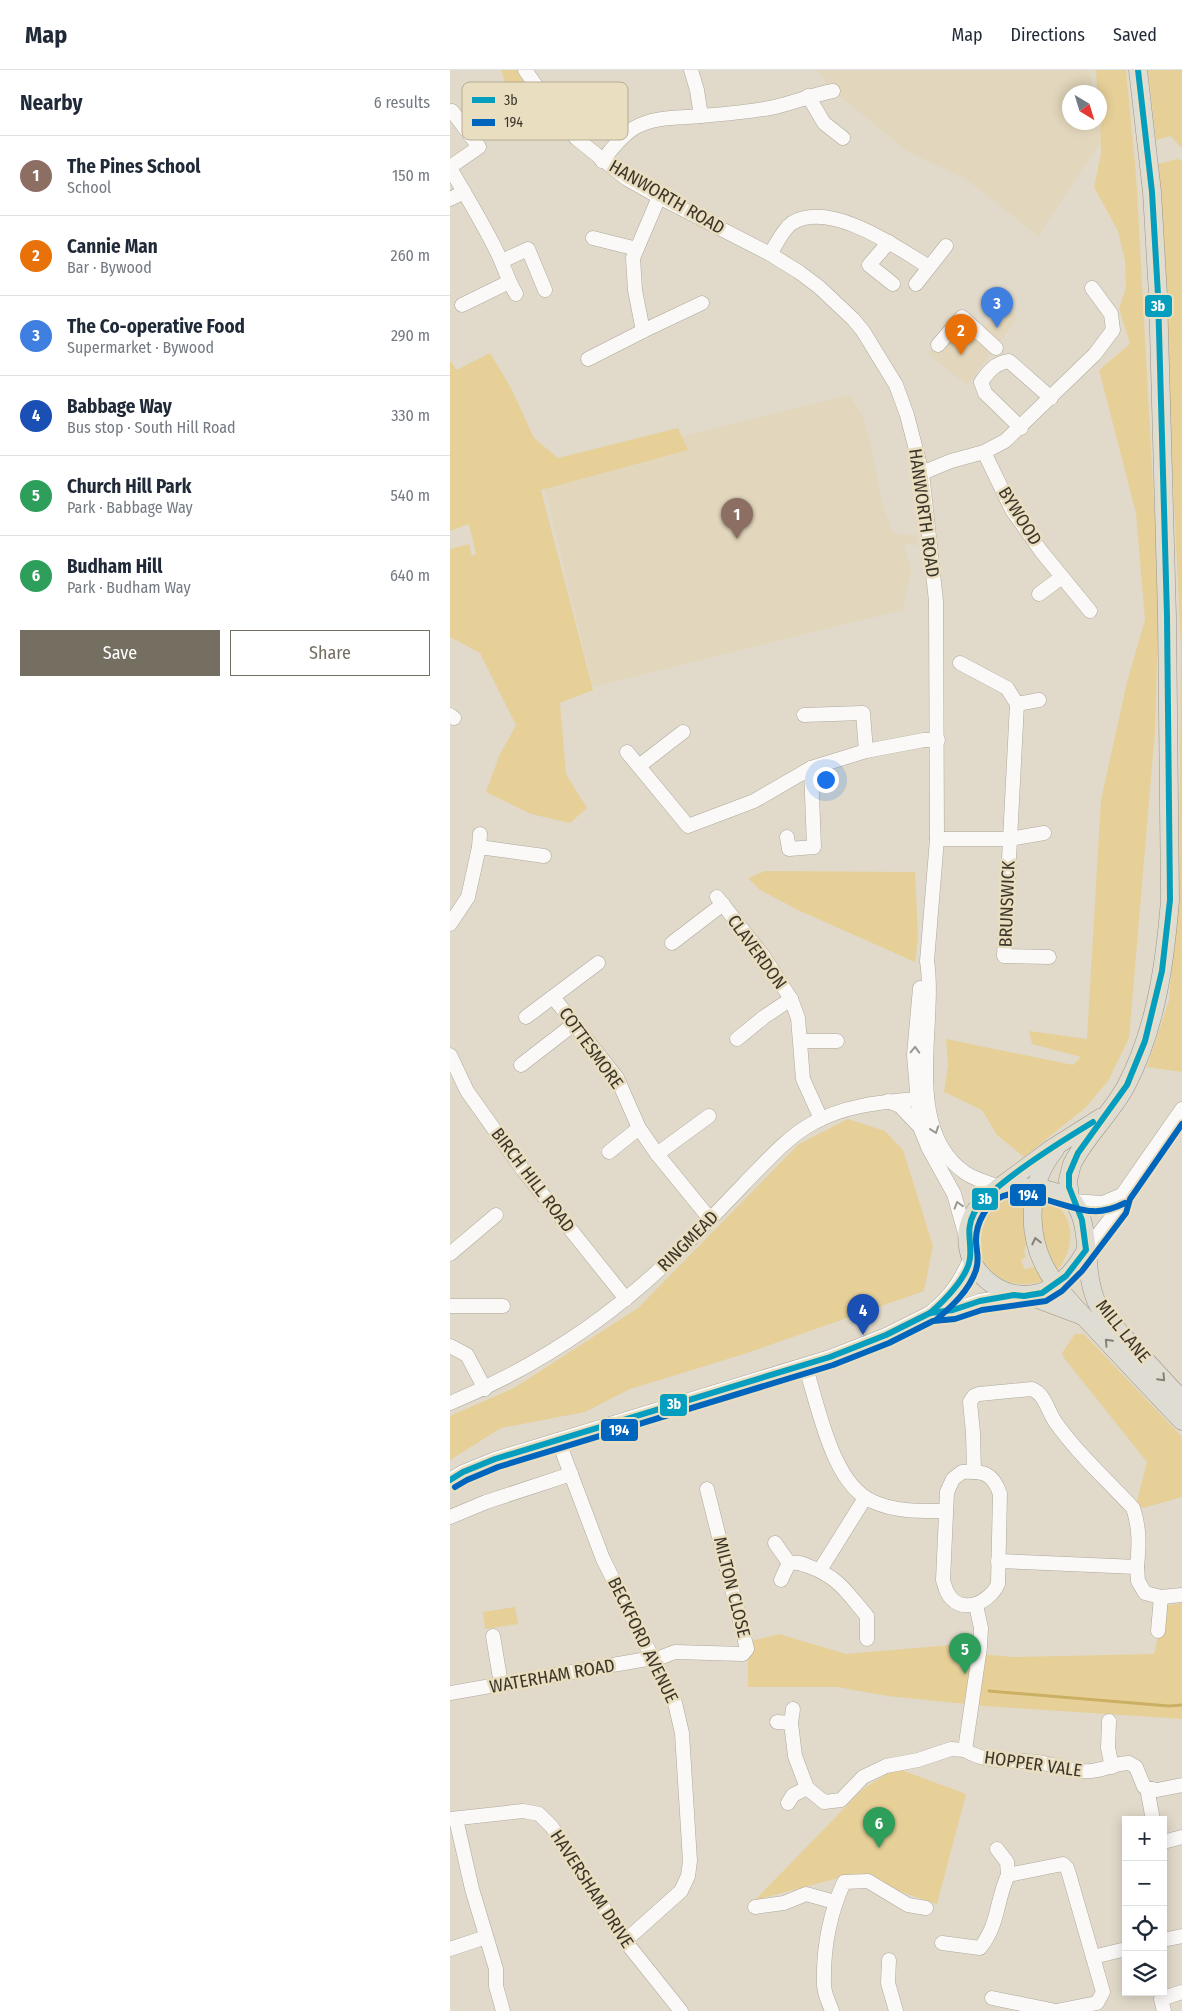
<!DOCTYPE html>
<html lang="en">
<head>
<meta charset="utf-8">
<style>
  body { margin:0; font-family:"Fira Sans Condensed",sans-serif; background:#f6f6f7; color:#1f2937 }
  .controls { position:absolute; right:15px; bottom:15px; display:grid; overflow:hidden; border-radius:0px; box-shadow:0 2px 12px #0003 }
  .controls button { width:45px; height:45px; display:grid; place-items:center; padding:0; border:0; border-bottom:1px solid #e0e1e3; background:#fff; color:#1f2937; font:25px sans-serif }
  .compass { position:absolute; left:612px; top:15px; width:45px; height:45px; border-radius:50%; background:#fff; box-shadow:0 2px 12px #0003; rotate:142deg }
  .you { position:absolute; left:375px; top:709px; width:18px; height:18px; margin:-12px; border:4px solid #fff; border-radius:50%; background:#1a73e8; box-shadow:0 0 0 8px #1a73e833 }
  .badge { display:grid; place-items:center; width:32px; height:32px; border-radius:50%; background:#756f62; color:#fff; font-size:16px; font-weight:700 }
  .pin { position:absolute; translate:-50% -41px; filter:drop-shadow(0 1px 2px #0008) }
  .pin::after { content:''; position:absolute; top:26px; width:18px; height:15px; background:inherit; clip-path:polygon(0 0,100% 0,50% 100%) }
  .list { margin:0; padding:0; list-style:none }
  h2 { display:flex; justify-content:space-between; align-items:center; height:65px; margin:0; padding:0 20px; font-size:21px }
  h2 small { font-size:16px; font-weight:400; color:#747a83 }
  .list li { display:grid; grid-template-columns:32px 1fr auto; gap:15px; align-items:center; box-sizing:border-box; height:80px; padding:0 20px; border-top:1px solid #e0e1e3 }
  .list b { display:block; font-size:19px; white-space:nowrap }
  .list p { margin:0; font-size:16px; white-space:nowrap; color:#747a83 }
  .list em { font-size:16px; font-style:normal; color:#747a83 }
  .actions { display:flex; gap:10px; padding:15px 20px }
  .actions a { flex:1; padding:11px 0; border:1px solid #756f62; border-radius:0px; text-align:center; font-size:18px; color:#756f62 }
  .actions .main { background:#756f62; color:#fff }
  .icon { flex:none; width:28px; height:28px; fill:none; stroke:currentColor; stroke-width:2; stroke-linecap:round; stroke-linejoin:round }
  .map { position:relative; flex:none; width:732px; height:1941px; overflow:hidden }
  header { display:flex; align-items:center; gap:30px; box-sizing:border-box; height:70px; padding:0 25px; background:#fff; border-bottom:1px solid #e0e1e3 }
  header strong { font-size:24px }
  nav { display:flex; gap:28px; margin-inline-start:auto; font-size:18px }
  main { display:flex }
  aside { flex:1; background:#fff }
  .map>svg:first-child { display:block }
</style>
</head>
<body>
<header>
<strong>Map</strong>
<nav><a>Map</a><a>Directions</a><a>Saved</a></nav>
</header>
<main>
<aside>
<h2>Nearby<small>6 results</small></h2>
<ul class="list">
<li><span class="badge" style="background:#8d6e63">1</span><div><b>The Pines School</b><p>School</p></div><em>150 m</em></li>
<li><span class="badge" style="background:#e8710a">2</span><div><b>Cannie Man</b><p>Bar · Bywood</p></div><em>260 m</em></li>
<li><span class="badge" style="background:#3f7fe0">3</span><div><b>The Co-operative Food</b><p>Supermarket · Bywood</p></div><em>290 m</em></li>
<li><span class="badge" style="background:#1a4fb4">4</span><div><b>Babbage Way</b><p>Bus stop · South Hill Road</p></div><em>330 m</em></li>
<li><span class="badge" style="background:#2e9e5b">5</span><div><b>Church Hill Park</b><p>Park · Babbage Way</p></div><em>540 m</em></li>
<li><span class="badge" style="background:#2e9e5b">6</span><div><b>Budham Hill</b><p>Park · Budham Way</p></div><em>640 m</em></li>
</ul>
<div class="actions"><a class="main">Save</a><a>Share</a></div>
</aside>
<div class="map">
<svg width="732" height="1941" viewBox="0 0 732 1941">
  <rect width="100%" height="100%" fill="#e1daca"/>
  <g fill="#e2d7bc">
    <polygon points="367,0 640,0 644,22 620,22 620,52 650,52 653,68 588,166 517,110 457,81 383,21"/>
    <polygon points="554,235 568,247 517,315 478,284 512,243 533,259"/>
    <polygon points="399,325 412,344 420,370 432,433 443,463 467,466 469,475 454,474 461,500 453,540 143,617 90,401"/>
  </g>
  <g fill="#e6d098">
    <polygon points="51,0 71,0 82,21 87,42 60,28"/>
    <polygon points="646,0 676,0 686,104 709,525 705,661 679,968 658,1011 635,1038 574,1087 547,1065 532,1040 494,1022 498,995 496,969 623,995 631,987 582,974 579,961 637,969 651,730 677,612 695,550 686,443 649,300 680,274 669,238 676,218 675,191 668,161 644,117 651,84 650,22 647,22"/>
    <polygon points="698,0 732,0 732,79 721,66 706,70"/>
    <polygon points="727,89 732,91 732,1002 697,997 719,930 729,804 731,578 708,94"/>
    <polygon points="40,283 61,318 84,368 108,388 228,358 238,380 91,420 143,620 110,633 116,704 137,738 120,753 81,744 36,722 50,684 66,655 30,583 0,567 0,479 19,474 22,486 26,484 19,454 0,461 0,291 7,300"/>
    <polygon points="315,801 465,802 468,868 465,892 350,841 310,820 298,808"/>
    <polygon points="398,1049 435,1061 453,1080 483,1176 474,1221 294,1284 180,1319 135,1342 51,1358 0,1390 0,1346 64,1318 188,1238 349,1074"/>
    <path d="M578,1123V1171L574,1181L576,1187L571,1190L575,1200L581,1197L588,1199L595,1210C550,1229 509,1182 538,1141C543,1134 549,1127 558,1125C564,1123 571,1123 578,1123Z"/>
    <path d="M592,1126C626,1140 628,1176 606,1202C591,1175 591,1156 592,1126Z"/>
    <polygon points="625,1264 634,1264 732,1367 732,1427 693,1438 686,1435 697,1392 614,1288 612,1283"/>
    <polygon points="732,1533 732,1649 535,1636 438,1626 387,1617 298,1617 298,1590 301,1581 301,1571 329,1564 396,1584 500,1575 515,1583 563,1587 704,1584 715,1536"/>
    <polygon points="65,1537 68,1554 35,1559 33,1542"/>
    <polygon points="446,1698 516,1724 487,1834 460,1825 404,1804 305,1830 413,1719"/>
  </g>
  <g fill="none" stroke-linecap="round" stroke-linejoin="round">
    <polyline stroke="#cbaf63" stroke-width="3" points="539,1621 719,1636 732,1635"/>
    <g stroke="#aea89c" stroke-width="15">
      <g id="minor">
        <path d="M75,0L108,47L127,69L177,109L209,127L320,184L349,202L369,217L403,249L413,261L446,315L457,345L472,403L486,531L487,769L477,891C487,954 451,1061 517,1104C527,1110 539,1113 549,1117"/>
        <polyline points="241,0 247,20 251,46"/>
        <polyline points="358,26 374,53 393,68"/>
        <path d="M152,91C162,79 171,66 184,58C205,46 229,48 251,46C274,44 298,42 320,38C341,34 361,25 383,21"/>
        <polyline points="0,97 29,77 2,41"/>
        <path d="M0,98C16,126 33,153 47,182C54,196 58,211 66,224"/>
        <polyline points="0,129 14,122"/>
        <polyline points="143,168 187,179"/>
        <polyline points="439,172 419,195 443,214"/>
        <path d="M320,184C326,175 333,159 342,153C380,130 447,177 479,197"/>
        <polyline points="52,191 78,179 95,220"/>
        <polyline points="466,214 496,176"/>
        <polyline points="12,235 59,212"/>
        <polyline points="193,261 185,220 183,188 209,127"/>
        <polyline points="488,275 512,247 546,278"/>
        <polyline points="138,289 193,261 252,233"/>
        <path d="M571,358L535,323L531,312C539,301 545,293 559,291L601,328"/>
        <polyline points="534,382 562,440 591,481 640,541"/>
        <polyline points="472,403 501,391 534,382 555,371 645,284 663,260 661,244 642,218"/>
        <polyline points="589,524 612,507"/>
        <polyline points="510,593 557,618 567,634 554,886 599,887"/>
        <polyline points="567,634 589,630"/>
        <polyline points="0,645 4,648"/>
        <polyline points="354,645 413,643 416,681"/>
        <polyline points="177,682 238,756 304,731 361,698 416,681 474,670 488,670"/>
        <polyline points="189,696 233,662"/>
        <polyline points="337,767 339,779 364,777 361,698"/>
        <polyline points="487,769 559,769 594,763"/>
        <polyline points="29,777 30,764"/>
        <polyline points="267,827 314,887 341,929 348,948 353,1009 371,1049"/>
        <polyline points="0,854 18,827 29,777 94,786"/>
        <polyline points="222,873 273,834"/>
        <polyline points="470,918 464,985 470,1057 478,1077 504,1124 517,1170"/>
        <polyline points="103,927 167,1008 189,1058 207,1084 260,1149"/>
        <polyline points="76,947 148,893"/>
        <polyline points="287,969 314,947 341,929"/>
        <polyline points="351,971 387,971"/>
        <polyline points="0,985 17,1021 73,1100 176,1229"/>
        <polyline points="71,995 124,954"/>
        <polyline points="438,1031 450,1036 470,1057"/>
        <polyline points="159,1082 189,1058"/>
        <polyline points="207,1084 259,1046"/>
        <polyline points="622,1131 653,1133 672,1125"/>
        <polyline points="636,1180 669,1138 672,1125 732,1039"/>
        <polyline points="0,1184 46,1145"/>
        <polyline points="0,1236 53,1236"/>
        <path d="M480,1243C502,1225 510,1212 521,1187"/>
        <polyline points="0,1276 17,1285 35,1319"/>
        <path d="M355,1295C368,1334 382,1416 424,1432C446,1442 472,1441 496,1441"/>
        <path d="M0,1333C87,1297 165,1245 232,1178C253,1157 274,1135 295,1113C316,1092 337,1067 363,1053C399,1033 439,1032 477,1028"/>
        <polyline points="108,1370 153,1489 225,1633 232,1663 240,1791 238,1806 231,1821 175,1871"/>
        <path d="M512,1402C534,1401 543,1403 550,1424L548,1514C539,1534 509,1546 497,1522C495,1518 494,1513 493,1510L497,1422L503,1409Z"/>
        <path d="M524,1402L523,1363L520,1332L524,1326L529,1324L582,1319C596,1325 597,1341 606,1353C628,1384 657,1410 683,1438C690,1458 689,1477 687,1497L548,1491"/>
        <polyline points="0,1410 13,1402 45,1389 380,1287 436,1265 480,1243 503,1240 530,1231 564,1225"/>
        <polyline points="0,1447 36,1432 121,1404"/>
        <polyline points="325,1473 339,1493"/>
        <path d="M339,1493C347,1492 351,1493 358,1496C389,1507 397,1523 417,1546V1569"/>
        <polyline points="687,1497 688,1511 695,1523 711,1527 732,1525"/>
        <polyline points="370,1500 415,1428"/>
        <polyline points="331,1510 339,1493"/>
        <polyline points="708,1561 711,1527"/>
        <polyline points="43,1566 51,1614"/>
        <polyline points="204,1590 225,1582 293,1584 297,1579 257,1419"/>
        <polyline points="0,1623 203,1588"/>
        <polyline points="659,1651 658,1678 662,1697"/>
        <polyline points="327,1652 341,1653 345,1686 357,1718 374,1732 391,1730 413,1707 436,1696 468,1690 501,1679 515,1680"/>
        <polyline points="341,1653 343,1639"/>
        <path d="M515,1680C537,1694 562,1689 587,1692C604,1694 623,1703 641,1701C654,1700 666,1693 679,1693L686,1697L694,1717L707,1720L732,1715"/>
        <polyline points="515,1680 530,1577 531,1558 526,1535"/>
        <polyline points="697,1718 703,1750"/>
        <polyline points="338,1733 343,1725 357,1718"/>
        <polyline points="0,1749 73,1741 89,1744 102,1757 175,1871 231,1941"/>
        <polyline points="6,1749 22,1819 46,1899 46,1916 53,1941"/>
        <polyline points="713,1772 732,1767"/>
        <polyline points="547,1779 557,1792 558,1805"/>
        <polyline points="305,1837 334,1833 356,1824 385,1832"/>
        <polyline points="713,1870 732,1866"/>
        <path d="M492,1873L530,1878C549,1854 546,1831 558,1805L613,1794L617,1798L619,1804L653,1922L647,1933L606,1941"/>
        <polyline points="0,1879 36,1867"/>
        <polyline points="643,1887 676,1879"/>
        <polyline points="439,1890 438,1913 446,1941"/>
        <polyline points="542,1928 606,1941"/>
        <path d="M382,1941C379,1933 374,1923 374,1915C373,1880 380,1843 394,1812L418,1811L458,1835L476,1838"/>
        <polyline points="714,1941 711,1929 732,1922"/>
      </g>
    </g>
    <g stroke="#9c9481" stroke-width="19">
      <g id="major">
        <path d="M605,1080C579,1111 576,1159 594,1195C607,1221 632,1244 651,1265C678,1294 705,1323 732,1351"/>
        <path d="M549,1117C567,1116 614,1117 625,1134C636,1150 635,1173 638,1192C639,1206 641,1220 647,1233C654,1247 667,1259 678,1271C696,1291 714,1310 732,1330"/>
        <path d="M620,1129L618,1110L622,1094C636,1066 661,1044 676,1016C706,959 715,893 720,830L717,546L708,225L702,122L688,0"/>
        <path d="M636,1180C583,1281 470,1188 539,1125L601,1079L650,1048"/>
        <polyline points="580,1226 633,1246"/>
      </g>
    </g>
    <use href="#minor" stroke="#faf9f7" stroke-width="14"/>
    <use href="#major" stroke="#dfdcd3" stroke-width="18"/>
    <g stroke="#eadec1" stroke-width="10">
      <g id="bus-1">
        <path d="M480,1243C494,1231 518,1207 520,1188C522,1171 515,1160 524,1143C538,1116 615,1069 643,1052"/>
        <polyline points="0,1410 13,1402 45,1389 380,1287 436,1265 480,1243 503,1240 530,1231 564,1225 574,1226 592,1223 616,1206 636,1180 632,1150 619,1117 619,1104 628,1083 677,1015 695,971 712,901 720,830 717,546 708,225 702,122 688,0"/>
      </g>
    </g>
    <g stroke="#eadec1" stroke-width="10">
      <g id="bus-2">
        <path d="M486,1250C502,1236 519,1221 526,1200C530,1188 526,1181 526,1170C526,1153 537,1132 553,1126C574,1117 618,1140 642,1141C654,1142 665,1138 675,1133"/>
        <polyline points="5,1417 17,1410 48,1397 383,1295 439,1273 483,1251 505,1249 532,1240 596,1231 612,1221 632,1201 676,1143 680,1129 732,1054"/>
      </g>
    </g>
    <use href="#bus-1" stroke="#069ebe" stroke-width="6"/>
    <use href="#bus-2" stroke="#0065bd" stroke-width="6"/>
  </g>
  <defs><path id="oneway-chevron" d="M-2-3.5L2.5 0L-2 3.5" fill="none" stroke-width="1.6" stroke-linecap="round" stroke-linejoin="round" transform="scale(1.25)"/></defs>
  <g stroke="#9a9890">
    <use href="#oneway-chevron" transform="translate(465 980) rotate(-88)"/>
    <use href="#oneway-chevron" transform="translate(485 1060) rotate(70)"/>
    <use href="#oneway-chevron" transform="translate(508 1135) rotate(-107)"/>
  </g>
  <g stroke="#858176">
    <use href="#oneway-chevron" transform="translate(586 1171) rotate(-103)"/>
    <use href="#oneway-chevron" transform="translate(658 1272) rotate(-133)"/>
    <use href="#oneway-chevron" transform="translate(712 1308) rotate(47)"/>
  </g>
  <g text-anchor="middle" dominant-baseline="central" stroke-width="5" stroke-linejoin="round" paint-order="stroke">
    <g font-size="18" fill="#3b362a" stroke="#eadec1">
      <text transform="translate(217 127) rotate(30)">HANWORTH ROAD</text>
      <text transform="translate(474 443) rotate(82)">HANWORTH ROAD</text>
      <text transform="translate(570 446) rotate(58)">BYWOOD</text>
      <text transform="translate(557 834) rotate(-88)">BRUNSWICK</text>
      <text transform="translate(307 882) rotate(54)">CLAVERDON</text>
      <text transform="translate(141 978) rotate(54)">COTTESMORE</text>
      <text transform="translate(83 1110) rotate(53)">BIRCH HILL ROAD</text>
      <text transform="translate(238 1171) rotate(-45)">RINGMEAD</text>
      <text transform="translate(673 1261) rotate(51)">MILL LANE</text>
      <text transform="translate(282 1517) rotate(76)">MILTON CLOSE</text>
      <text transform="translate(193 1570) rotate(64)">BECKFORD AVENUE</text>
      <text transform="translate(102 1606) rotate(-10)">WATERHAM ROAD</text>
      <text transform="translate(583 1694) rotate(8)">HOPPER VALE</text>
      <text transform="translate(142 1819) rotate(57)">HAVERSHAM DRIVE</text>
    </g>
  </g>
  <rect x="12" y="12" width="166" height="58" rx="8" fill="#eadec1" stroke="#b6ac94" stroke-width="1"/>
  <rect x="22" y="27" width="23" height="6" fill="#069ebe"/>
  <rect x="22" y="49" width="23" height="7" fill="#0065bd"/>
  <g font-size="14" fill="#3b362a">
    <text x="54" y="35">3b</text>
    <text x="54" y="57">194</text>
  </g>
  <g stroke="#eadec1" stroke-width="2">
    <rect x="694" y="224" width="29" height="24" rx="5" fill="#069ebe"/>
    <rect x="559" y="1113" width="38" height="24" rx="5" fill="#0065bd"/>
    <rect x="521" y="1117" width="28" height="24" rx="5" fill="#069ebe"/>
    <rect x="209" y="1323" width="29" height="24" rx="5" fill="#069ebe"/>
    <rect x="150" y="1348" width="39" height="24" rx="5" fill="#0065bd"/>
  </g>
  <g font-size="14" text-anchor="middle" font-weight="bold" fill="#fff">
    <text x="708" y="241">3b</text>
    <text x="578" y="1130">194</text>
    <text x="535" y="1134">3b</text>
    <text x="224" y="1339">3b</text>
    <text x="169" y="1365">194</text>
  </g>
</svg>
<div class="controls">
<button>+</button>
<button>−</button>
<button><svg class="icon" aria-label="locate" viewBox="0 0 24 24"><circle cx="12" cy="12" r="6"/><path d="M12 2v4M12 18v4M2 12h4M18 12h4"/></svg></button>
<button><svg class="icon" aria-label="layers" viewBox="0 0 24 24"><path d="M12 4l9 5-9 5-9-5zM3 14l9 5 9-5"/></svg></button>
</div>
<svg class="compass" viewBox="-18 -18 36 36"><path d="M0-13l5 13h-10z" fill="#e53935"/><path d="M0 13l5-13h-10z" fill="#747a83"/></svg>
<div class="you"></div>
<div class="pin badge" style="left:287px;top:469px;background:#8d6e63">1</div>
<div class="pin badge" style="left:511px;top:285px;background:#e8710a">2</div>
<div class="pin badge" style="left:547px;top:258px;background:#3f7fe0">3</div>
<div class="pin badge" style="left:413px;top:1265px;background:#1a4fb4">4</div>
<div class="pin badge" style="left:515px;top:1604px;background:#2e9e5b">5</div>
<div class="pin badge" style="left:429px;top:1778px;background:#2e9e5b">6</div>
</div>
</main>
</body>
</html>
